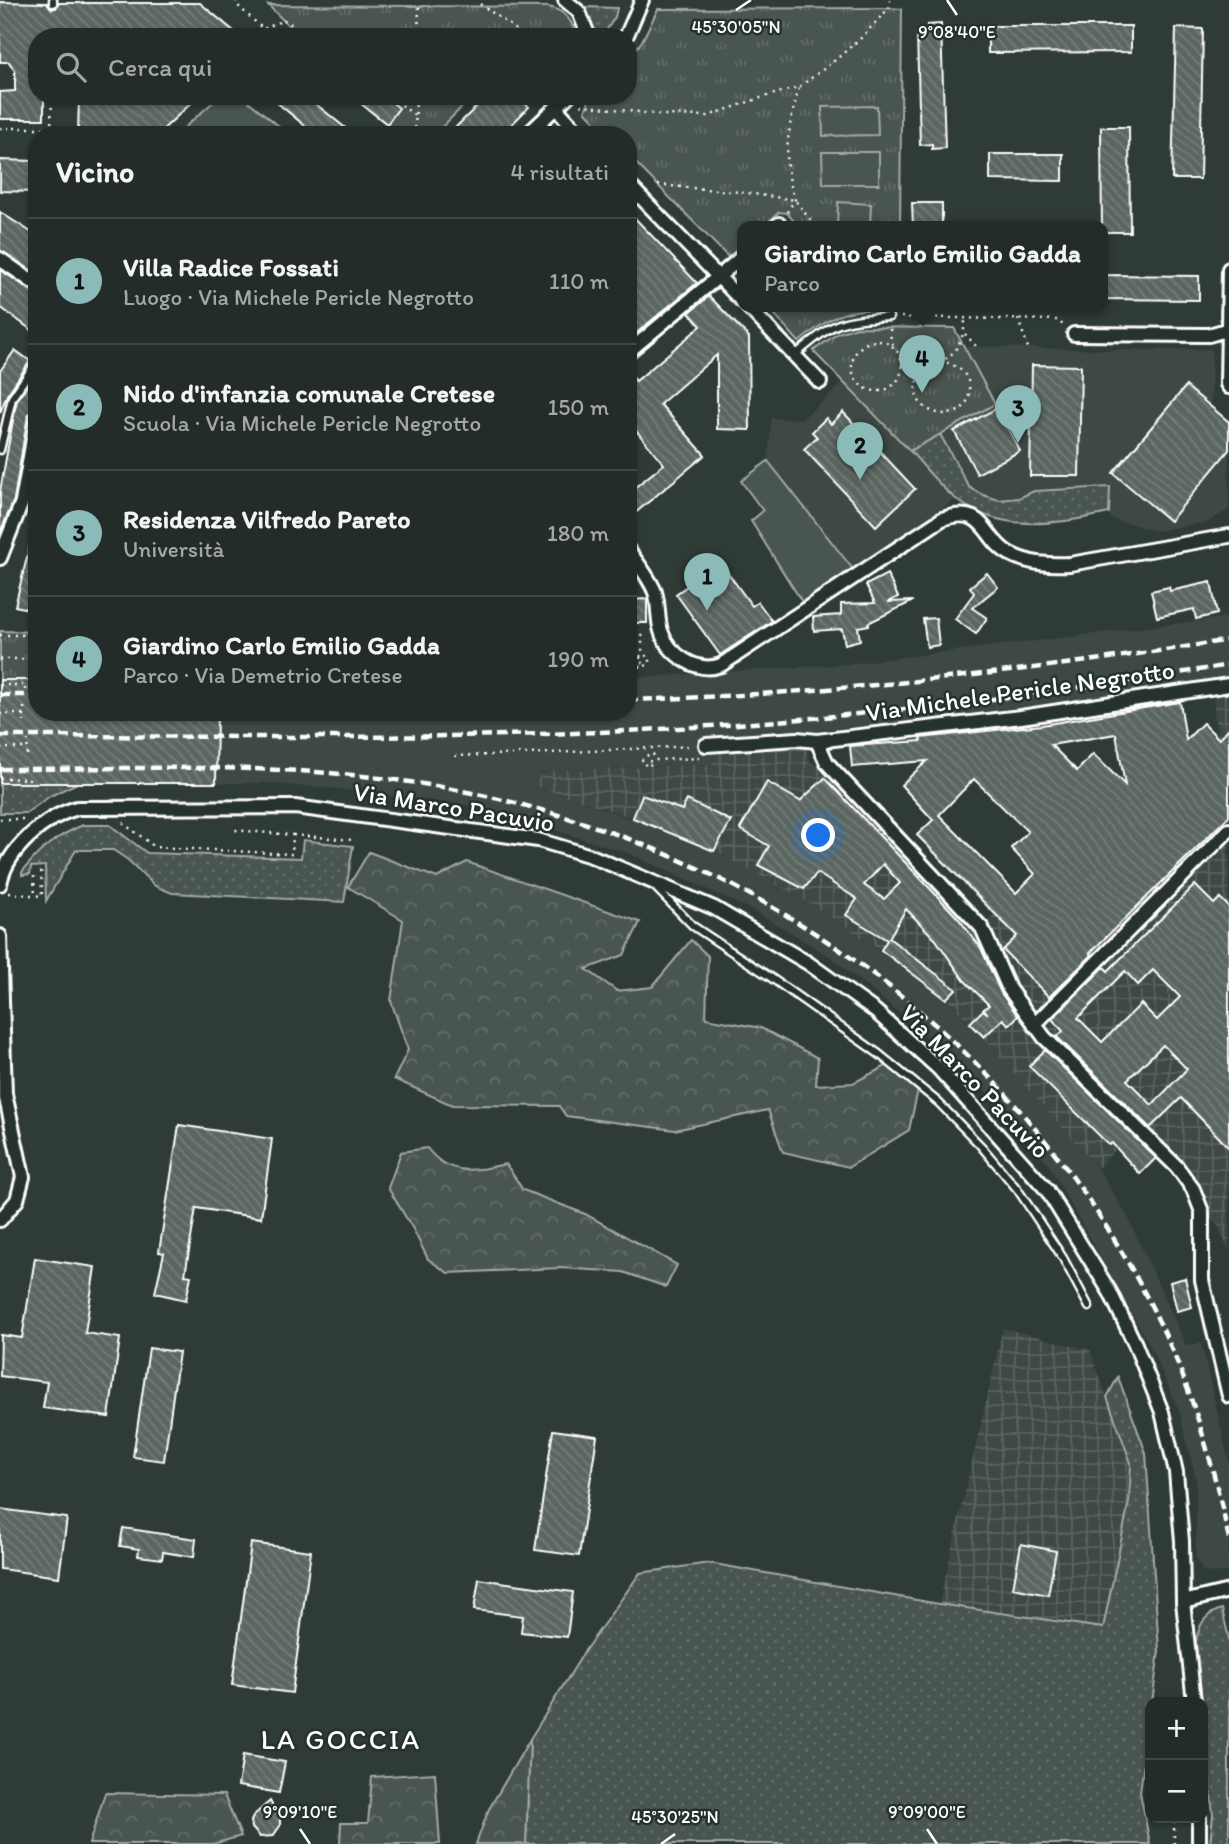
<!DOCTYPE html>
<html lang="it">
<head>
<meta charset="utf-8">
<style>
  body { margin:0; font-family:Itim,sans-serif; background:#2f3834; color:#f1f3f6 }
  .controls { position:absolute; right:21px; bottom:21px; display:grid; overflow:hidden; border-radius:14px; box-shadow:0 2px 5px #0004 }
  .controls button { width:63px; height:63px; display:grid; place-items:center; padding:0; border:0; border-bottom:2px solid #404845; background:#232c28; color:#f1f3f6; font:35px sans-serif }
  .you { position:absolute; left:819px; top:836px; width:24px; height:24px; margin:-18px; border:5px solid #fff; border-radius:50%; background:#1a73e8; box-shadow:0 0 0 10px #1a73e833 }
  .badge { display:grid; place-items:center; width:46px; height:46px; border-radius:50%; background:#8bbbb9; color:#111; font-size:23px; font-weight:700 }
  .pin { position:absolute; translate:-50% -58px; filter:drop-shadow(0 2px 4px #0008) }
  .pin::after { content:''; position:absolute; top:37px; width:24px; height:21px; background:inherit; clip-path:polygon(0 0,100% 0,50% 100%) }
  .popup { position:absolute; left:737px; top:221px; width:371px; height:91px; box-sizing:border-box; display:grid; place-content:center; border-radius:14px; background:#232c28; filter:drop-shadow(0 2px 5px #0005); font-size:23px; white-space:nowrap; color:#a3a7a8 }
  .popup b { font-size:26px; color:#f1f3f6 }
  .popup::after { content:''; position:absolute; left:50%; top:100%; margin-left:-14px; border:14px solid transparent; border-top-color:#232c28 }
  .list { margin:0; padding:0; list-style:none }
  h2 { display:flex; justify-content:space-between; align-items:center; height:91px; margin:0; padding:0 28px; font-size:30px }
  h2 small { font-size:23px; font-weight:400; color:#a3a7a8 }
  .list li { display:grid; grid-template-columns:46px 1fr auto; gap:21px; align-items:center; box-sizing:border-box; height:126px; padding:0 28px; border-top:2px solid #404845 }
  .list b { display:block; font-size:26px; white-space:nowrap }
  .list p { margin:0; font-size:23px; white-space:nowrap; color:#a3a7a8 }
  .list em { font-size:23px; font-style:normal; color:#a3a7a8 }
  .icon { flex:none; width:38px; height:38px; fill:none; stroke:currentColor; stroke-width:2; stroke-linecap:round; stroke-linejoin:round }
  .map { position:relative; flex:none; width:1229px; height:1844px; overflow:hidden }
  .search { position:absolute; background:#232c28; box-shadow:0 2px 5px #0004; left:28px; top:28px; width:609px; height:77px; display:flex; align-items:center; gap:18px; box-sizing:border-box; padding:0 24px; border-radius:28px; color:#a3a7a8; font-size:26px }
  .panel { position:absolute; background:#232c28; box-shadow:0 2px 5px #0004; left:28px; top:126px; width:609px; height:595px; border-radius:28px }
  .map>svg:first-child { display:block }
</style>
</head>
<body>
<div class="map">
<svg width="1229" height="1844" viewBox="0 0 1229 1844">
  <defs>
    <pattern id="industrial-grid" width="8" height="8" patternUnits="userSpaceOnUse" patternTransform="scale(1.75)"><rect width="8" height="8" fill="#3c4842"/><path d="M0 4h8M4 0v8" fill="none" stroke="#59635e"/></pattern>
    <pattern id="grass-dots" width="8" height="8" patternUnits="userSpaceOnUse" patternTransform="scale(1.75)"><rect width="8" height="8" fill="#4a544f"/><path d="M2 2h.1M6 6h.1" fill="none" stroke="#656e69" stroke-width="1.8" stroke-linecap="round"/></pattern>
    <pattern id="forest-crowns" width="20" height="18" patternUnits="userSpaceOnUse" patternTransform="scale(1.75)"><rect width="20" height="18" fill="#4a544f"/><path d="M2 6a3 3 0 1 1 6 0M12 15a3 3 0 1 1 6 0" fill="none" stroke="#656e69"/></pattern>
    <pattern id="park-tufts" width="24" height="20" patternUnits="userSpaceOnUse" patternTransform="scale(1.75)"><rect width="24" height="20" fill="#4a544f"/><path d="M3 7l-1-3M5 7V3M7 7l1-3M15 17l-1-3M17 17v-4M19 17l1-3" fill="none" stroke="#656e69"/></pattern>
    <pattern id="building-back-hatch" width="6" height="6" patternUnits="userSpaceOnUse" patternTransform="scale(1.75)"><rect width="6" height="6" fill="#5b6661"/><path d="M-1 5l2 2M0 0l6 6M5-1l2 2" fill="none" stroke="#747d79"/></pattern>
  </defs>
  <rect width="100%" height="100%" fill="#2f3b35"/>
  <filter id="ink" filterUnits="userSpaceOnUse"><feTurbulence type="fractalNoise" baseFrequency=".0143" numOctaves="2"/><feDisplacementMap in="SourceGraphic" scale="14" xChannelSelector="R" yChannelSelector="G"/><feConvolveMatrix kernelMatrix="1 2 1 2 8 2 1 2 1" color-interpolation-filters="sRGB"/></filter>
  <g filter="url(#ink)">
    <g fill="#3c4842">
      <polygon points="964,346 1113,350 1212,349 1211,405 1229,420 1229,509 1209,522 1156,531 1110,518 1109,513 1064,523 1023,523 996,518 956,499 852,568 768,461 771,418 802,419 844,382 910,451 994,405"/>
      <polygon points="1229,617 1229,677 1126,694 935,718 802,732 713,737 714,760 712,764 545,771 533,785 676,834 757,872 800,897 881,950 946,999 1022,1079 1098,1168 1128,1217 1186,1345 1201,1343 1229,1462 1229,1571 1216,1574 1203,1571 1196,1558 1196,1479 1179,1411 1151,1348 1048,1164 997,1103 912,1023 829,956 754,911 628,853 480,807 336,789 263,783 0,783 0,680 37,680 37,712 628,712 628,678 847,664"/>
    </g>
    <g fill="url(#industrial-grid)">
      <polygon points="1229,677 1229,1251 1218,1226 1204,1212 1138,1126 1098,1168 970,1023 946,999 881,950 800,897 714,851 633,818 532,785 545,771 712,764 714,760 713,737 802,732 811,763 843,774 985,924 1052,857 1218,739 1214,713 1214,679"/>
      <polygon points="1003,1328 1090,1350 1131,1463 1129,1502 1103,1628 939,1604"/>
    </g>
    <g fill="url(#grass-dots)" stroke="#a4aaa7" stroke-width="2">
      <polygon points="583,7 617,8 615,17 602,37 595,37 588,17 582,8"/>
      <path d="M940,434L969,487L983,495L999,500L1019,498L1034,491L1110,487L1109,513C1059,524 1000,534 956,499C939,486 925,467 910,451Z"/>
      <polygon points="0,783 77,783 50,796 26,813 0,813"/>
      <path d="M83,825H110L147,853L301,858L303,840L353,846L344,902L172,893L155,886L128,860L113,850H76L46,901L45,866L31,867L30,874L22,875V872C41,848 55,837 83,825Z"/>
      <polygon points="1118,1377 1146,1453 1159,1651 1140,1792 1150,1844 526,1844 530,1739 586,1649 640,1573 709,1563 939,1604 1103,1628 1129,1502 1131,1463 1107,1397"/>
      <path d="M1222,1609L1229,1639V1844H1210L1213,1815L1196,1642C1199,1625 1204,1614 1222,1609Z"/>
    </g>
    <g fill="url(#forest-crowns)" stroke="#a4aaa7" stroke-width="2">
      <polygon points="369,852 437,878 467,862 640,922 624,955 586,969 617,991 652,987 691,940 708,956 706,1018 761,1028 818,1058 816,1085 853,1083 888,1065 918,1090 909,1130 849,1167 783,1152 768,1110 675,1130 566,1116 559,1106 452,1105 394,1079 408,1050 391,1001 403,920 348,887"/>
      <path d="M427,1148C449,1177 474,1171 506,1164L523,1190L585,1214L677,1265L666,1287L623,1272L560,1268L448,1273L428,1259L413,1229L388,1188L401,1152Z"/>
      <polygon points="530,1739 526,1844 476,1844 489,1809"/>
      <polygon points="435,1773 440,1844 340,1844 341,1823 368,1823 372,1777"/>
      <polygon points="105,1793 224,1795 241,1836 213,1844 89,1844"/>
    </g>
    <g fill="url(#park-tufts)" stroke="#a4aaa7" stroke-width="2">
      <path d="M268,5L548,7C565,10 573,21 577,37H300Z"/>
      <polygon points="889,8 902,9 900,227 799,227 787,213 779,212 763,227 742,227 742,245 728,257 628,155 628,135 608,135 585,111 591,96 628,96 628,60 642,41 658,9"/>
      <polygon points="384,96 473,96 434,135 397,135 387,124 399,108"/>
      <path d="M784,307H899V310C849,308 838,310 799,342L775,315Z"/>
      <polygon points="857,327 954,328 995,404 910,451 813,351 838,333"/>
      <polygon points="0,631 37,632 37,680 0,680"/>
    </g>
    <g fill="#4a544f" stroke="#a4aaa7" stroke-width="2">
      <polygon points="220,96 242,96 290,135 176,135"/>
      <polygon points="877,106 878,135 823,136 822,107"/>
      <polygon points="822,152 879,152 879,184 823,184"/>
      <polygon points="838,202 871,204 870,227 837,227"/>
      <polygon points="768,461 852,568 804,605 751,521 763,511 741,481"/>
    </g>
    <g fill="url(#building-back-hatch)" stroke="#fff" stroke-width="2" fill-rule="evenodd">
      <polygon points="0,2 47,3 52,9 56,8 59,3 200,3 241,37 79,37 79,33 44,33 44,37 37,37 37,96 44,96 44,119 0,119 0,92 15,91 15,71 9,62 0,62"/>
      <polygon points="941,24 945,148 932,149 932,144 920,145 917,33 927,32 927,25"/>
      <polygon points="988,26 1131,26 1131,52 988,53"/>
      <polygon points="1176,28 1203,29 1200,179 1172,179"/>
      <polygon points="79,96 199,96 157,135 78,135"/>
      <polygon points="269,96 306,96 354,135 316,135"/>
      <polygon points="351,96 384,96 399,108 387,124"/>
      <polygon points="487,96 518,96 529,107 501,135 448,135"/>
      <polygon points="1101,127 1129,127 1130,232 1102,232"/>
      <polygon points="990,154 1063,154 1063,181 990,180"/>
      <polygon points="0,160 37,161 37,192 0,191"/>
      <polygon points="912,203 942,203 942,227 913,227"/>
      <polygon points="628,211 697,283 628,340"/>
      <polygon points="0,212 37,236 37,274 0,250"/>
      <polygon points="0,270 37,294 37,334 0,307"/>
      <polygon points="1102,275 1199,276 1199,300 1102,299"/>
      <polygon points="709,296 749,337 750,430 717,429 717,355 660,404 705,455 628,519 628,493 664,464 628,421 628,372 636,381 701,326 689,313"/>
      <polygon points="15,350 30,361 7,395 0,413 0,371"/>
      <polygon points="1032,365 1081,366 1079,476 1030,476"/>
      <polygon points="37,372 37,408 31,411 28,415 14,500 0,533 0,491 15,409 17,400"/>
      <polygon points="1186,386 1229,422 1229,450 1170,521 1113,473"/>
      <polygon points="997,408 1020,451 977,474 954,431"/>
      <polygon points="843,412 915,489 876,526 804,449 817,437 812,432 826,418 831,424"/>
      <polygon points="32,537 37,537 37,611 15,606"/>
      <polygon points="720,562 752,606 758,602 772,621 720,655 676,594"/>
      <polygon points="987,573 998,587 972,608 987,618 976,634 955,619 974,593 970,587"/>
      <polygon points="887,574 898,597 888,602 913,601 868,623 869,625 858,627 860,640 845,644 842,629 814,631 813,617 841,615 841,604 875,603 866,585"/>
      <polygon points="1211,582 1217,614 1196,619 1194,609 1157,617 1151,591 1169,587 1170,591"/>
      <polygon points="647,599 647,623 629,623 628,600"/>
      <polygon points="936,618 939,645 927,647 923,619"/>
      <polygon points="0,680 37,680 37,712 217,712 216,783 0,783"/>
      <path d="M1180,702L1186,740L1203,723L1219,739L1229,728V816L1090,953L1092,955L1049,997L1003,950L1017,936L917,835L933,820L901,785L927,761L852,767L850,746L921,741L920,738L1042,725ZM1116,734L1125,785L1093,754L1077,771L1051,745ZM974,779L1028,832L1011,848L1035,874L1016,893L939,815Z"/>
      <path d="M825,778L958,918L981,948L1001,993L1018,1016L1009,1025L1003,1019L984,1037L970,1023L983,1010L988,1014L984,1009L989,1005L964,980L936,940L906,909L889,938L956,989L946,999L881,950L887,940L846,915L857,899L817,873L804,889L758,865L769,846L740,829L767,782L800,801ZM883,864L900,883L884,899L864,885Z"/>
      <polygon points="642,795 682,810 687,800 731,821 714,851 633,818"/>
      <path d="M1195,885L1214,904L1220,898L1229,907V1148L1181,1098L1150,1128L1057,1037L1063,1031L1052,1019L1104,967L1108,971ZM1153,970L1180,997L1157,1020L1141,1004L1102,1042L1078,1018L1125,971L1138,985ZM1163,1045L1187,1069L1152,1105L1127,1080Z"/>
      <polygon points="1045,1050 1156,1158 1140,1174 1112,1143 1109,1145 1029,1066"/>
      <polygon points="179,1125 272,1139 261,1218 196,1208 185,1275 191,1276 186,1300 155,1293 164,1253 159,1252"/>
      <polygon points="35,1258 95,1267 85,1333 120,1338 109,1417 43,1408 47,1382 0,1376 1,1335 22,1338"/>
      <polygon points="1185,1278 1192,1307 1177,1311 1170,1282"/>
      <polygon points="149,1348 179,1352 164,1461 133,1457"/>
      <polygon points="553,1430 597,1436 579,1556 535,1550"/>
      <polygon points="0,1509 67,1518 59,1577 0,1569"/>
      <polygon points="123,1528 196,1539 194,1557 163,1552 162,1559 138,1556 139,1549 120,1546"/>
      <polygon points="251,1543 311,1551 292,1693 232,1685"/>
      <polygon points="1021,1544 1056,1551 1048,1595 1013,1588"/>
      <polygon points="479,1579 573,1592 567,1637 521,1632 523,1616 474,1610"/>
      <polygon points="243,1755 285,1762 279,1793 238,1786"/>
      <polygon points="270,1801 280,1819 280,1826 273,1836 260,1837 252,1828 251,1821 254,1815"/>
    </g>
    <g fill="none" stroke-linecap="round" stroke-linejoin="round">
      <g stroke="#fff" stroke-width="11">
        <g id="lane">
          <polyline points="53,0 53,3"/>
          <path d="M795,355C835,322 836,320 889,317"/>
          <polyline points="0,450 12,398 37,361"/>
          <polyline points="655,887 693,926 770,977 879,1054 938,1102 981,1146 1018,1190 1063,1258 1089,1307"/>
        </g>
      </g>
      <g stroke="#fff" stroke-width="18">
        <g id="street">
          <polyline points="565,0 579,12 589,37"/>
          <polyline points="626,37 642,0"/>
          <polyline points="556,108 581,135"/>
          <polyline points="527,135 568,96"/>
          <polyline points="628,184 742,301"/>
          <polyline points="776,227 779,224"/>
          <polyline points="0,259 37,285"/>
          <polyline points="1229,269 1227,384 1229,387"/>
          <polyline points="748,307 820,382"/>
          <polyline points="1074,334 1209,335 1229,329"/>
          <polyline points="628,352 742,257"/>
          <path d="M628,550C638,564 649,577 655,592C659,604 657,618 661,631C669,655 697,674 721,665L942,519C987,504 982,539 1010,554C1029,564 1049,565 1070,564L1229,536"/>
          <polyline points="0,558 22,502 37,417"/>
          <polyline points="817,741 827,763 982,928 1009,989 1044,1037 1177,1167 1193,1189 1202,1212 1202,1280 1229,1396"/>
          <polyline points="706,745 797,739 817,741 1021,717 1229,685"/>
          <path d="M0,884C6,850 45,817 77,808L295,807L538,840L591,856L714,908L808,963L875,1011L938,1068L1047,1190L1110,1292L1135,1344L1162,1412L1176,1472L1182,1541L1183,1602L1194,1702"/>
          <polyline points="0,936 5,1094 23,1177 17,1200 0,1220"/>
          <polyline points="1034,1025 1229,830"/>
          <polyline points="1183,1602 1229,1591"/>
          <polyline points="1199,1818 1199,1844"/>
        </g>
      </g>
      <g stroke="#fff" stroke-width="2.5" stroke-dasharray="2 5" stroke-linecap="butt">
        <polyline points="236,0 237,5 263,29 284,20 314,37"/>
        <polyline points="480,4 514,28 520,37"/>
        <polyline points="53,37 53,33"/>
        <polyline points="418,37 419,3"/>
        <polyline points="391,96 416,117"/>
        <polyline points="581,105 662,115 708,116 757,99 799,87 833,62 862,37 889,8 890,0"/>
        <polyline points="0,128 51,128 52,96"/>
        <polyline points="415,135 416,96"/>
        <polyline points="658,185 740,192 795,200 816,227"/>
        <path d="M787,212L795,200C781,159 788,129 799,88"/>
        <polyline points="901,317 1057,320 1063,325"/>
        <polyline points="1018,319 1028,348"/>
        <polyline points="890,329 891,341 896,349"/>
        <polyline points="965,334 977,347"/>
        <circle cx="877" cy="366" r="25"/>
        <path d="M900,354C932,379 965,356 965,318"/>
        <path d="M931,364C880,409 975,439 969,385C967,371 955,365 942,361"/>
        <polyline points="0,635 37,635"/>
        <polyline points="0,659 37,659"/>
        <polyline points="643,663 640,663 640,658 645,655 650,659 650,663 642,668 637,665 636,662 642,654 642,636 648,635"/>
        <polyline points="0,685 25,685 25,690"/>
        <polyline points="24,707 24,722"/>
        <polyline points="0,714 24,714"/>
        <polyline points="0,748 27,748"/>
        <polyline points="27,755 28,740"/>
        <polyline points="455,756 529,754 692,746"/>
        <polyline points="649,761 653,762 648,767 641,761 649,754 653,754 655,760 699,758"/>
        <polyline points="0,778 29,779 29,773"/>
        <polyline points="0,819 28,819"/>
        <polyline points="123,823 155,847 292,854 293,835 234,830"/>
        <polyline points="293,835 353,840"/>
        <polyline points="34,876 35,896"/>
        <polyline points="9,893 42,896 41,866"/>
        <polyline points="1174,1844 1174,1818"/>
      </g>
      <use href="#lane" stroke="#26332d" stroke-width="6"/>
      <use href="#street" stroke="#26332d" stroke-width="12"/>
      <g stroke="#fff" stroke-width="4.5" stroke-dasharray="10 5" stroke-linecap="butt">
        <polyline points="0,695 37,695"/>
        <path d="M628,700C829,694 1031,672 1229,640"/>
        <path d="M0,736C200,736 401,740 601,732C811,723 1021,699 1229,665"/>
        <path d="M0,769C136,769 275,762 410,782C738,830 1023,1031 1164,1332C1195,1398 1214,1469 1229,1539"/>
      </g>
    </g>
  </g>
  <path fill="none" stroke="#fff" stroke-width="2.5" d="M947,0L957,15M736,10L751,0M300,1829L310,1844M927,1829L937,1844M661,1844L675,1834"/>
  <g text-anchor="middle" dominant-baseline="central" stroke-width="5" stroke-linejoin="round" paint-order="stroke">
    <g font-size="26" fill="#fff" stroke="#26332d">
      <text transform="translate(1020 691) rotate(-8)">Via Michele Pericle Negrotto</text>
      <text transform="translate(454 807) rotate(9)">Via Marco Pacuvio</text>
      <text transform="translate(975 1081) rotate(46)">Via Marco Pacuvio</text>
    </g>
    <g font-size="28" letter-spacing="2" fill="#fff" stroke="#26332d">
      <text x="341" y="1739">LA GOCCIA</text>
    </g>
  </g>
  <g font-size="18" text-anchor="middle" fill="#fff" stroke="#26332d" stroke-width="5" stroke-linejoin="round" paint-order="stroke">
    <text x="736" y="33">45°30'05"N</text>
    <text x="957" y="38">9°08'40"E</text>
    <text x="300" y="1818">9°09'10"E</text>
    <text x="927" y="1818">9°09'00"E</text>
    <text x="675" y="1823">45°30'25"N</text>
  </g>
</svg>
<div class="controls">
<button>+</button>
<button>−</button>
</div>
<div class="you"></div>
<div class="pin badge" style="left:707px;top:611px">1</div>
<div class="pin badge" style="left:860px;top:480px">2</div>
<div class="pin badge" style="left:1018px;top:443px">3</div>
<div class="pin badge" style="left:922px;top:393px">4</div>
<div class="popup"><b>Giardino Carlo Emilio Gadda</b>Parco</div>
<div class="search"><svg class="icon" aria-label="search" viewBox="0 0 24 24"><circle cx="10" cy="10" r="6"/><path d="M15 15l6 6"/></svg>Cerca qui</div>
<section class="panel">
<h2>Vicino<small>4 risultati</small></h2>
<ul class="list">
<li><span class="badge">1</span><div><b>Villa Radice Fossati</b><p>Luogo · Via Michele Pericle Negrotto</p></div><em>110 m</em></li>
<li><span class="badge">2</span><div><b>Nido d'infanzia comunale Cretese</b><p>Scuola · Via Michele Pericle Negrotto</p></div><em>150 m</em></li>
<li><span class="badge">3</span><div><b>Residenza Vilfredo Pareto</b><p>Università</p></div><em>180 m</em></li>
<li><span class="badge">4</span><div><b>Giardino Carlo Emilio Gadda</b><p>Parco · Via Demetrio Cretese</p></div><em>190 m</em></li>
</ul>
</section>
</div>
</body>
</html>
